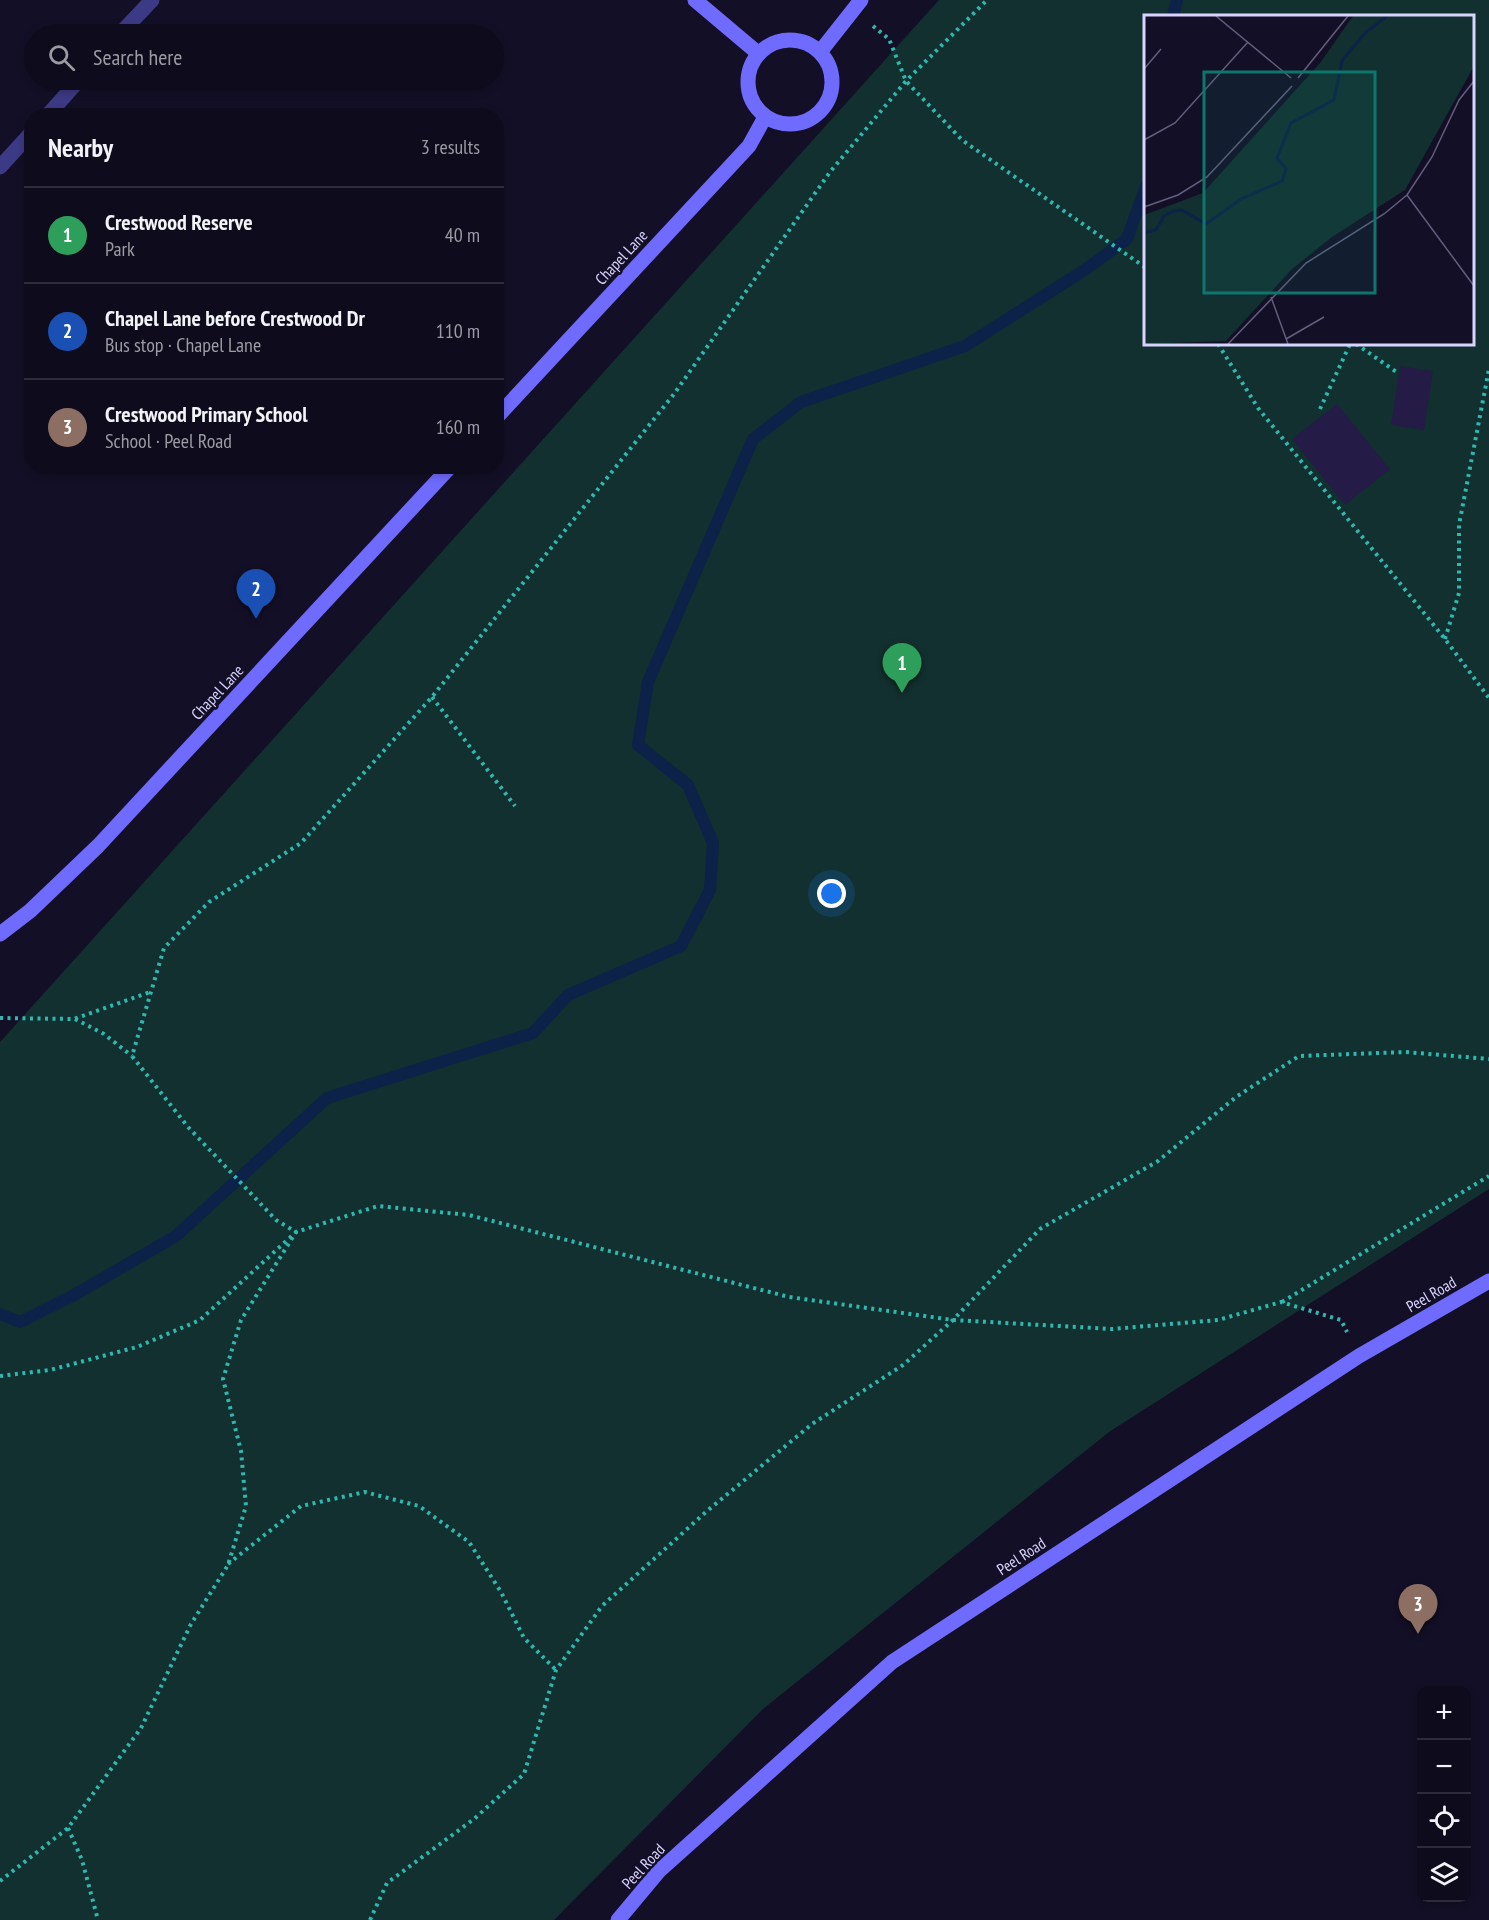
<!DOCTYPE html>
<html lang="en">
<head>
<meta charset="utf-8">
<style>
  body { margin:0; font-family:"PT Sans Narrow",sans-serif; background:#171425; color:#f1f3f6 }
  .controls { position:absolute; right:18px; bottom:18px; display:grid; overflow:hidden; border-radius:12px; box-shadow:0 3px 9px #0003 }
  .controls button { width:54px; height:54px; display:grid; place-items:center; padding:0; border:0; border-bottom:2px solid #2e2b3b; background:#0e0b1c; color:#f1f3f6; font:30px sans-serif }
  .you { position:absolute; left:832px; top:894px; width:21px; height:21px; margin:-15px; border:4px solid #fff; border-radius:50%; background:#1a73e8; box-shadow:0 0 0 9px #1a73e833 }
  .badge { display:grid; place-items:center; width:39px; height:39px; border-radius:50%; background:#2563eb; color:#fff; font-size:20px; font-weight:700 }
  .pin { position:absolute; translate:-50% -50px; filter:drop-shadow(0 2px 3px #0008) }
  .pin::after { content:''; position:absolute; top:32px; width:21px; height:18px; background:inherit; clip-path:polygon(0 0,100% 0,50% 100%) }
  .list { margin:0; padding:0; list-style:none }
  h2 { display:flex; justify-content:space-between; align-items:center; height:78px; margin:0; padding:0 24px; font-size:26px }
  h2 small { font-size:20px; font-weight:400; color:#9b9ba3 }
  .list li { display:grid; grid-template-columns:39px 1fr auto; gap:18px; align-items:center; box-sizing:border-box; height:96px; padding:0 24px; border-top:2px solid #2e2b3b }
  .list b { display:block; font-size:22px; white-space:nowrap }
  .list p { margin:0; font-size:20px; white-space:nowrap; color:#9b9ba3 }
  .list em { font-size:20px; font-style:normal; color:#9b9ba3 }
  .icon { flex:none; width:33px; height:33px; fill:none; stroke:currentColor; stroke-width:2; stroke-linecap:round; stroke-linejoin:round }
  .map { position:relative; flex:none; width:1489px; height:1920px; overflow:hidden }
  .search { position:absolute; background:#0e0b1c; box-shadow:0 3px 9px #0003; left:24px; top:24px; width:480px; height:66px; display:flex; align-items:center; gap:15px; box-sizing:border-box; padding:0 21px; border-radius:33px; color:#9b9ba3; font-size:22px }
  .panel { position:absolute; background:#0e0b1c; box-shadow:0 3px 9px #0003; left:24px; top:108px; width:480px; height:366px; border-radius:24px }
  .map>svg:first-child { display:block }
</style>
</head>
<body>
<div class="map">
<svg width="1489" height="1920" viewBox="0 0 1489 1920">
  <rect width="100%" height="100%" fill="#130f26"/>
  <path fill="#12302f" fill-rule="evenodd" d="M939,0H1489V1189L1109,1432L763,1709L554,1920H0V1042ZM1146,16H1472V344H1146Z"/>
  <g fill="none" stroke-linecap="round" stroke-linejoin="round">
    <g stroke="#0c2248" stroke-width="12">
      <polyline points="1173,16 1177,0"/>
      <polyline points="0,1314 20,1322 74,1295 176,1236 327,1098 533,1033 568,995 681,946 710,890 713,843 688,785 638,745 648,682 753,439 801,402 965,346 1086,269 1127,239 1146,186"/>
    </g>
  </g>
  <g fill="#241b47">
    <polygon points="1400,366 1433,371 1424,430 1391,425"/>
    <polygon points="1337,404 1390,469 1345,505 1292,439"/>
  </g>
  <g fill="none" stroke-linecap="round" stroke-linejoin="round">
    <g stroke="#2fb8b0" stroke-width="4" stroke-dasharray="3 4.5" stroke-linecap="butt">
      <polyline points="873,26 889,39 906,81 962,140 1146,268"/>
      <polyline points="1218,344 1258,408 1445,639 1489,698"/>
      <polyline points="1356,344 1398,373"/>
      <polyline points="1320,409 1350,344"/>
      <polyline points="1445,639 1459,593 1459,525 1489,369"/>
      <polyline points="432,697 515,806"/>
      <polyline points="0,1018 74,1019 150,992"/>
      <polyline points="75,1019 104,1034 132,1056"/>
      <polyline points="1282,1302 1489,1176"/>
      <polyline points="0,1376 50,1370 137,1347 200,1320 296,1232 276,1220 188,1127 132,1056 164,948 209,902 301,843 432,697 674,394 830,172 906,81 987,0"/>
      <polyline points="228,1564 301,1506 365,1492 419,1506 469,1542 501,1592 524,1638 556,1670"/>
      <polyline points="68,1828 82,1860 98,1920"/>
      <polyline points="0,1881 68,1828 141,1728 191,1624 228,1565 246,1506 241,1451 223,1379 241,1320 296,1232 378,1206 469,1215 789,1297 953,1320 1112,1329 1218,1320 1281,1302 1341,1320 1347,1332"/>
      <polyline points="370,1920 387,1883 474,1819 524,1774 556,1670 602,1606 707,1511 812,1424 903,1365 953,1320 1040,1229 1158,1161 1236,1097 1299,1056 1405,1052 1489,1059"/>
    </g>
    <g stroke="#3d3a85" stroke-width="15">
      <polyline points="120,34 152,0"/>
      <polyline points="47,116 79,80"/>
      <polyline points="0,167 32,132"/>
    </g>
    <g stroke="#6f6bff" stroke-width="15">
      <polyline points="695,0 759,54"/>
      <circle cx="790" cy="82" r="42"/>
      <polyline points="820,52 861,0"/>
      <polyline points="496,418 749,146 765,117"/>
      <polyline points="0,934 30,911 98,846 451,466"/>
      <polyline points="618,1920 659,1871 892,1662 1359,1356 1489,1281"/>
    </g>
  </g>
  <g text-anchor="middle" dominant-baseline="central" stroke-width="5" stroke-linejoin="round" paint-order="stroke">
    <g font-size="16" fill="#d9d4ff" stroke="#130f26">
      <text transform="translate(621 257) rotate(-47)">Chapel Lane</text>
      <text transform="translate(217 692) rotate(-47)">Chapel Lane</text>
      <text transform="translate(1431 1294) rotate(-30)">Peel Road</text>
      <text transform="translate(1021 1556) rotate(-33)">Peel Road</text>
      <text transform="translate(643 1866) rotate(-47)">Peel Road</text>
    </g>
  </g>
  <g transform="translate(1144 15)">
    <rect width="330" height="330" fill="#130f26"/>
    <path d="M209,1H330V51L261,175L188,222L148,254L82,326L0,329V200L59,178L176,48Z" fill="#12302f"/>
    <path fill="none" stroke="#0c2248" stroke-width="3" d="M0,218L12,215L20,201L30,196L38,195L62,209L97,184L138,166L142,154L133,143L147,108L190,85L198,46L220,19L243,1"/>
    <path fill="none" stroke="#625e7d" stroke-width="1.5" d="M72,1L147,63M0,54L17,34M154,63L204,1M0,125L31,108L104,27M263,180L330,271M0,192L34,180L63,162L148,71M127,282L144,329M142,324L180,302M84,329L162,248L240,199L263,180L288,142L315,85L330,66"/>
    <path fill="#0f766e" fill-opacity="0.15" stroke="#0f766e" stroke-width="3" d="M60,57H231V278H60Z"/>
    <rect width="330" height="330" fill="none" stroke="#d9d4ff" stroke-width="3"/>
  </g>
</svg>
<div class="controls">
<button>+</button>
<button>−</button>
<button><svg class="icon" aria-label="locate" viewBox="0 0 24 24"><circle cx="12" cy="12" r="6"/><path d="M12 2v4M12 18v4M2 12h4M18 12h4"/></svg></button>
<button><svg class="icon" aria-label="layers" viewBox="0 0 24 24"><path d="M12 4l9 5-9 5-9-5zM3 14l9 5 9-5"/></svg></button>
</div>
<div class="you"></div>
<div class="pin badge" style="left:902px;top:693px;background:#2e9e5b">1</div>
<div class="pin badge" style="left:256px;top:619px;background:#1a4fb4">2</div>
<div class="pin badge" style="left:1418px;top:1634px;background:#8d6e63">3</div>
<div class="search"><svg class="icon" aria-label="search" viewBox="0 0 24 24"><circle cx="10" cy="10" r="6"/><path d="M15 15l6 6"/></svg>Search here</div>
<section class="panel">
<h2>Nearby<small>3 results</small></h2>
<ul class="list">
<li><span class="badge" style="background:#2e9e5b">1</span><div><b>Crestwood Reserve</b><p>Park</p></div><em>40 m</em></li>
<li><span class="badge" style="background:#1a4fb4">2</span><div><b>Chapel Lane before Crestwood Dr</b><p>Bus stop · Chapel Lane</p></div><em>110 m</em></li>
<li><span class="badge" style="background:#8d6e63">3</span><div><b>Crestwood Primary School</b><p>School · Peel Road</p></div><em>160 m</em></li>
</ul>
</section>
</div>
</body>
</html>
